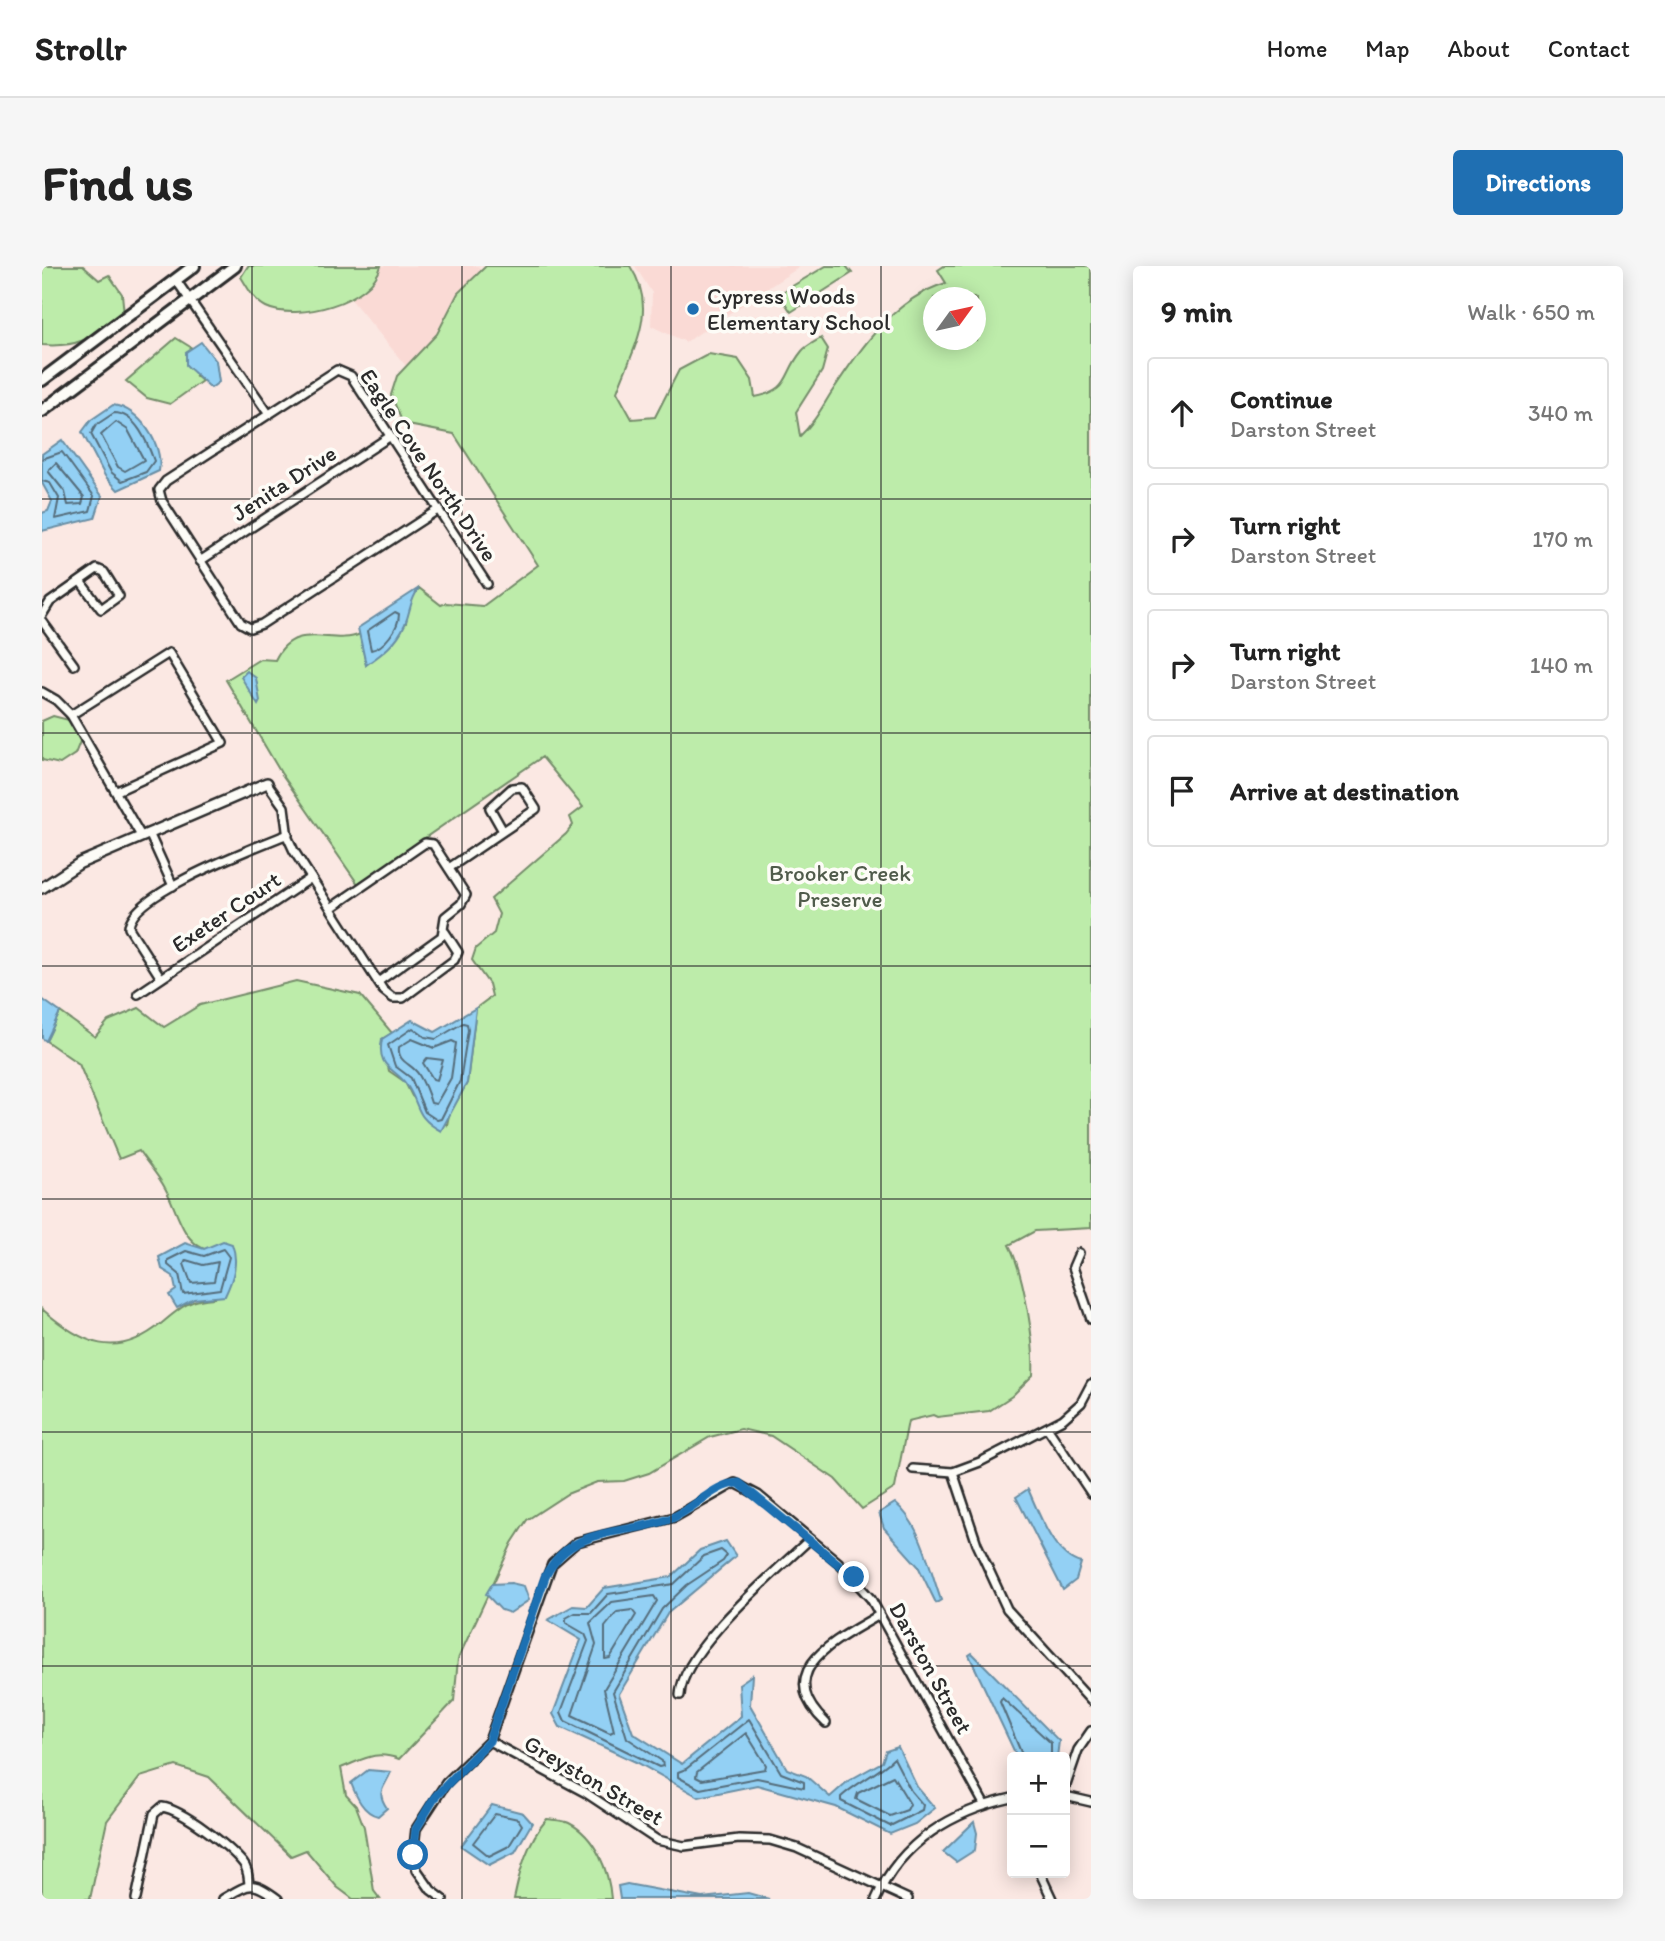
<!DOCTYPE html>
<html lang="en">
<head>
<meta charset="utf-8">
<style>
  body { margin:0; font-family:Itim,sans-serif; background:#f6f6f6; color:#222 }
  .controls { position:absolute; right:21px; bottom:21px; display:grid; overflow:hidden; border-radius:7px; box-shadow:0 4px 18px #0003 }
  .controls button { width:63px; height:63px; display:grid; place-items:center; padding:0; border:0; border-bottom:2px solid #e0e0e0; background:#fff; color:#222; font:35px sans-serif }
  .compass { position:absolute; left:881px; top:21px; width:63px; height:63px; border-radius:50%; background:#fff; box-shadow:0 4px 18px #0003; rotate:57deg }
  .stop { position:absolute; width:21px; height:21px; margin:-16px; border:5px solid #1f6fb2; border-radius:50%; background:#fff }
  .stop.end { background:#1f6fb2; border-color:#fff; box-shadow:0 2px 7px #0008 }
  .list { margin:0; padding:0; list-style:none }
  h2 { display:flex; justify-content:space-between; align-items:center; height:91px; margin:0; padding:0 28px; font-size:30px }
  h2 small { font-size:23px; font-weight:400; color:#767676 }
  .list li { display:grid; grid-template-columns:46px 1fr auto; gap:21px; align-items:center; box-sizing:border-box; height:112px; margin:0 14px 14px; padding:0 14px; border:2px solid #e0e0e0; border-radius:7px }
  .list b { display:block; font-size:26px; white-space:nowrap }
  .list p { margin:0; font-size:23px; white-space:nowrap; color:#767676 }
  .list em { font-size:23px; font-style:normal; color:#767676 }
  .icon { flex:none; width:38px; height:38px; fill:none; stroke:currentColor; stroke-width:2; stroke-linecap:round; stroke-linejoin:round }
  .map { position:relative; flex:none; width:1049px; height:1633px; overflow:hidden; border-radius:7px }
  header { display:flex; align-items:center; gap:42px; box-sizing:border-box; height:98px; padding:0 35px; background:#fff; border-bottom:2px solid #e0e0e0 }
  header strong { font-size:33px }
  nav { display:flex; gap:38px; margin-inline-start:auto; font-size:24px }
  .intro { display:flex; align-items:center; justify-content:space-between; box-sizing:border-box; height:168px; padding:0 42px }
  h1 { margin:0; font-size:49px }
  .button { padding:18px 32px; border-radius:7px; background:#1f6fb2; color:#fff; font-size:24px; font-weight:700 }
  main { display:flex; gap:42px; padding:0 42px }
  aside { flex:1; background:#fff; border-radius:7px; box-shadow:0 4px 18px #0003 }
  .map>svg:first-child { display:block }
</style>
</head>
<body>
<header>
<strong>Strollr</strong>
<nav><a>Home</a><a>Map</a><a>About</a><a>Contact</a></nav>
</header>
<div class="intro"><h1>Find us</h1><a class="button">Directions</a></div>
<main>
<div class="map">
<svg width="1049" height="1633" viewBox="0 0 1049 1633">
  <rect width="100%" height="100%" fill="#fbe8e3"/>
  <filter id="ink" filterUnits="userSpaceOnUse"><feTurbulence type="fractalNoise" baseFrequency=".0143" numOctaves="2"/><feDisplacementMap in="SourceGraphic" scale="14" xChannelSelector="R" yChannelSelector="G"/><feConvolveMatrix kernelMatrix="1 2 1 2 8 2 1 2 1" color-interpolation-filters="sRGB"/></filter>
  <g filter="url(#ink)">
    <g fill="#fadad5">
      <polygon points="339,0 436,0 439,4 416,27 395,68 364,100 308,32 324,23 337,10"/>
      <polygon points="593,0 759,0 644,76 609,60 610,27"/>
    </g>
    <g fill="#bdecaa" stroke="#748c6a" stroke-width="2" fill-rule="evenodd">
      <path d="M0,0H41L57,14L67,9L80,28L82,48C51,70 40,82 0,79Z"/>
      <path d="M206,0H339C330,36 255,56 224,41C212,35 206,22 199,11Z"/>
      <path d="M444,0H588C617,44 591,82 575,126L590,153L613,151L637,104L667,88L696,93L710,114L713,131C750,124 740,109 760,85C764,80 773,76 779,72L786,83L780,105L754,146L758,170C772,157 779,143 789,127C819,82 851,33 904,17L896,4L902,0H1049V962L993,965L967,979C982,1007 993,1077 991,1109L970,1130L947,1145L895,1151L891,1149L866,1155L853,1222L820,1243L793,1213L729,1170L699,1163L668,1171L607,1207L582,1215L555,1216L525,1228L485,1254L470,1277L416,1393L412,1435L357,1493C333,1484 322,1493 299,1502L304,1529L314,1540L322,1561L332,1625L338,1633H311L295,1621L264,1584L249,1590L167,1511L134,1500L98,1511L65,1555L48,1633H0V1043C40,1078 74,1095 120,1057C138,1042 147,1033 172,1032L162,983C139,973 135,943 123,922C116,909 105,897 97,885L77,893L37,798L4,775L18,746L53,771L66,755L97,742L122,761L158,739L254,715L318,729L350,767L340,773L347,805L363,816L370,830L405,859L407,849L425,817L434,742L450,730L447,718L430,694L434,682L452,667L457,648L449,633L524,568L531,559L528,551L541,541L500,491L316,618L239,507L184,414L218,393L233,394C253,352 291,381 318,368L324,399L364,357L366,338L377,322L399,339L404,337L441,340L496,299L412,168L361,158L349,129L355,110L395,68L416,27ZM892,32H934V74H892Z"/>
      <polygon points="784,0 804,0 810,7 749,46 737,28"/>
      <polygon points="134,72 150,82 144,86 154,110 160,115 128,138 105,132 84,115"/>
      <polygon points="11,450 27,454 39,473 33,488 18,498 0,494 0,455"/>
      <path d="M505,1553C512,1554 521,1554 527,1557C554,1571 567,1605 569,1633H472C478,1604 485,1576 505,1553Z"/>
    </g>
    <g fill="#93d0f4" stroke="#698ea4" stroke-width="2">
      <polygon points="159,76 174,95 177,116 169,122 144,99 144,86"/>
      <path d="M71,139C97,142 122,179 117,205L76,224L63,210L40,166L49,154Z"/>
      <polygon points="20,174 60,230 53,252 0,265 0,247 6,245 10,235 0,217 0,188"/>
      <path d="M377,322C367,336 369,344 363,358C355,377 340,388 324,399L316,362Z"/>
      <polygon points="205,405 214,412 218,435 216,439 199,411"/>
      <polygon points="0,733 18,746 4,775 0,772"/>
      <path d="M434,742L425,817L399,865C372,851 379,839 364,818C353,802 334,802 340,773L370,754L393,766Z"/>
      <path d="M181,975L190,978C197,996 191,1013 183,1030L152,1033L135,1042L127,1029L134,1024L131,1010L120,1003L117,991L143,977L162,983Z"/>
      <path d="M986,1223C997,1247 1011,1290 1039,1297L1034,1314L1021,1324L974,1231Z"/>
      <path d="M853,1237C879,1257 888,1304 899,1334L894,1337L876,1300L842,1262L837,1247Z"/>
      <polygon points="684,1275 694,1290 626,1347 577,1428 591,1467 640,1498 699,1450 697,1418 710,1409 708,1439 745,1503 764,1510 788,1531 806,1515 840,1496 844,1485 856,1481 875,1521 893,1542 873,1558 848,1568 794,1541 715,1519 657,1531 596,1497 518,1461 511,1448 539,1374 506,1354 531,1340 545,1341 562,1322 629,1311 658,1284"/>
      <polygon points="469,1317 482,1320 487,1334 468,1347 459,1344 444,1328 450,1318"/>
      <polygon points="930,1387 1017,1475 1015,1491 975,1491 927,1389"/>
      <path d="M326,1504L349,1506C343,1522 333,1525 345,1542L336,1550C321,1547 314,1530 309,1517Z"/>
      <polygon points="450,1539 481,1547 490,1557 473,1586 447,1599 419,1580"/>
      <polygon points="932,1556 935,1567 933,1584 914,1596 901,1586"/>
      <polygon points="585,1618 660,1632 706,1627 727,1633 578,1633 576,1620"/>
    </g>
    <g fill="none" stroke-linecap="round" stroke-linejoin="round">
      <g stroke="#556d7b" stroke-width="2">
        <path d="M72,147C94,147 106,178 112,195L104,206L80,215L69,206L49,168L54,159Z"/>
        <polygon points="74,156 86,164 102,194 83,205 76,201 59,169"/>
        <polyline points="0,193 20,186 52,230 48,245 13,253 17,232 8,217 0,215"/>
        <polygon points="14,197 42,231 40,238 26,239 23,226 6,205"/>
        <path d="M353,346L357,348C357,362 342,382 329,384L325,365Z"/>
        <polygon points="421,757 425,758 426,764 418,815 399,853 395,854 383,846 369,812 353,800 346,779 371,762 383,771 394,773"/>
        <path d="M370,773L392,782L410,775L414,777L409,812L394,838L389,837C386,827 382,817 377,809C370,797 355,797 357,781Z"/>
        <polygon points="385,792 401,794 395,814 391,813 381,797"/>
        <polygon points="181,983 187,991 178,1023 141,1028 137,1008 126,999 126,994 144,985 162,990"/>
        <polygon points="144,994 161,999 176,996 172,1015 149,1017 142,998"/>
        <polygon points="679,1284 685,1289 681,1295 645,1319 620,1343 571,1426 585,1472 620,1495 621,1500 617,1501 523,1455 519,1446 546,1375 543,1368 524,1357 524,1352 533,1347 549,1347 566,1328 632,1318 662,1290"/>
        <polygon points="612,1330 615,1335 562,1423 572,1465 568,1467 530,1449 554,1379 548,1357 570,1336"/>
        <polygon points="590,1344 594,1349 568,1392 563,1393 563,1361 575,1346"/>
        <polygon points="707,1453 739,1507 762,1516 762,1522 715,1512 658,1523 636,1511 636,1506 644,1503"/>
        <polygon points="704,1467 724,1499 723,1503 660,1514 654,1511 655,1506"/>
        <polyline points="981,1491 958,1436 960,1432 1009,1477 1009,1491"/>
        <path d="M852,1492L869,1525L881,1539L880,1544L848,1560L799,1535V1531C815,1516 837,1507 852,1492Z"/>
        <polygon points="851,1510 868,1538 865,1544 848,1550 814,1533 816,1527"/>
        <polygon points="453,1548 476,1553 480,1559 467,1580 447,1590 431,1577"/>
      </g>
      <g stroke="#2b2b2b" stroke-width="12">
        <g id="minor">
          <polyline points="134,14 226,147"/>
          <polyline points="397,243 220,358 208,362 199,357 120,235 117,224 124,215 295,104 309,110 445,318"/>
          <polyline points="158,295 347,171"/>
          <polyline points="0,349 8,336 55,303 62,306 77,330 59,343 38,315"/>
          <polyline points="0,355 32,399"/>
          <polyline points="0,426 14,434 29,449 99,570"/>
          <polyline points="29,449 127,387 181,477 75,525"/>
          <polyline points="225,517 242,541 246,572 252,585 341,724 351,732 361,732 412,694 416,686 403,666"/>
          <polyline points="107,567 131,620"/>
          <polyline points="407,602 494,543 480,521 470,522 448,542 461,565"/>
          <polyline points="289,642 383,577 391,578 424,629 419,638 403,651 400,670 336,716"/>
          <path d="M119,712L87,662C87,628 214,581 246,568"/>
          <polyline points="96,728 269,612"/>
          <polyline points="1037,987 1031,1001 1049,1053"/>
          <polyline points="1006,1163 1049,1227"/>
          <polyline points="871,1203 911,1206 938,1196 1021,1153 1039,1137 1049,1118"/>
          <polyline points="911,1206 935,1278 965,1343 1049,1435"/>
          <path d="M638,1429C640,1383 734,1306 768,1273"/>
          <path d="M784,1457C727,1404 797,1373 837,1349"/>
          <polyline points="447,1475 544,1527 615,1574 642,1580 697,1573 728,1574 755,1582 866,1633"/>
          <polyline points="1023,1522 1036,1484 1049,1465"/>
          <polyline points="1023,1530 1049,1536"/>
          <polyline points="998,1607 1010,1633"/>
          <path d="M94,1633L112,1548L120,1541C141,1544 187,1580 201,1597C206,1603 206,1610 207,1618"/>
          <path d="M181,1633C208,1617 210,1614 236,1633"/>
          <polyline points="401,1633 389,1624 375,1604 371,1589 374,1563 404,1517 447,1475 510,1298 535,1276 633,1251 693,1217 716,1229 796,1296 829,1333 942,1538"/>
          <path d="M834,1633C859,1575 912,1545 970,1532"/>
        </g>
      </g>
      <g stroke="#2b2b2b" stroke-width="14">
        <polyline id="tertiary" points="0,622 38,597 225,517"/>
      </g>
      <g stroke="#2b2b2b" stroke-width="16">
        <g id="primary">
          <polyline points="0,114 152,0"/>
          <polyline points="0,145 193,0"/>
        </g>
      </g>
      <use href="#minor" stroke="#fdfcf7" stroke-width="7"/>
      <use href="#tertiary" stroke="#fdfcf7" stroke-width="9"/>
      <use href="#primary" stroke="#fdfcf7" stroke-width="10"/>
    </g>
  </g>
  <g fill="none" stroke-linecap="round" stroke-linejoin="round" filter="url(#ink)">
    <path stroke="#1f6fb2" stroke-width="9" d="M371,1589L374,1563L393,1531L447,1475L503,1311C530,1257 583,1271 630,1252C653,1243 672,1217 697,1217L812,1311"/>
  </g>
  <path fill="none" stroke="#2b2b2b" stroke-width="2" stroke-opacity="0.55" d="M210,0V1633M420,0V1633M629,0V1633M839,0V1633M0,233H1049M0,467H1049M0,700H1049M0,933H1049M0,1166H1049M0,1400H1049"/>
  <circle fill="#1f6fb2" stroke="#fdfcf7" stroke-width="2.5" cx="651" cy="43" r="7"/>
  <g text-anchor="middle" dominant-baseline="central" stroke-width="7" stroke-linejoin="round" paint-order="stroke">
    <g font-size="23" fill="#2b2b2b" stroke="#fdfcf7" text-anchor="start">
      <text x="665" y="30">Cypress Woods<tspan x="665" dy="26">Elementary School</tspan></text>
    </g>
    <g font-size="23" fill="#2b2b2b" stroke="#fdfcf7">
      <text transform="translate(387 199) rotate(56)">Eagle Cove North Drive</text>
      <text transform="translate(242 217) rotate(-33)">Jenita Drive</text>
      <text transform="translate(184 646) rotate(-34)">Exeter Court</text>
      <text transform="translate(889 1402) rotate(61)">Darston Street</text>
      <text transform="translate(552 1514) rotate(30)">Greyston Street</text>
    </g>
    <g font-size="23" fill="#505b4b" stroke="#fdfcf7">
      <text x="798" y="607">Brooker Creek<tspan x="798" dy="26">Preserve</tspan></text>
    </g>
  </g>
</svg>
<div class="controls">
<button>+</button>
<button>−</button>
</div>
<svg class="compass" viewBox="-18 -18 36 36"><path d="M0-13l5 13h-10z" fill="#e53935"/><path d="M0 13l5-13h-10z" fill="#767676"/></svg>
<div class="stop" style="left:371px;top:1589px"></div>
<div class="stop end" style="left:812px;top:1311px"></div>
</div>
<aside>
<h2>9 min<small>Walk · 650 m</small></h2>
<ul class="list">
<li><svg class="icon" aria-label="ahead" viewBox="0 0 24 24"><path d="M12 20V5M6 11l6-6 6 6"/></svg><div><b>Continue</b><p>Darston Street</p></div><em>340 m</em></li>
<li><svg class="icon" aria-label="right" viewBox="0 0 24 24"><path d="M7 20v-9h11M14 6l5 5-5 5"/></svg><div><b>Turn right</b><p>Darston Street</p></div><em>170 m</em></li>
<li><svg class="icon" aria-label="right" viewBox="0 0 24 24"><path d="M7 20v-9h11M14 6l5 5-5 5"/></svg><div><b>Turn right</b><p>Darston Street</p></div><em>140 m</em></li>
<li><svg class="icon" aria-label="arrive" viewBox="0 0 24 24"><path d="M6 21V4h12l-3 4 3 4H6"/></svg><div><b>Arrive at destination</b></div></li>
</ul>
</aside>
</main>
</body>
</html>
